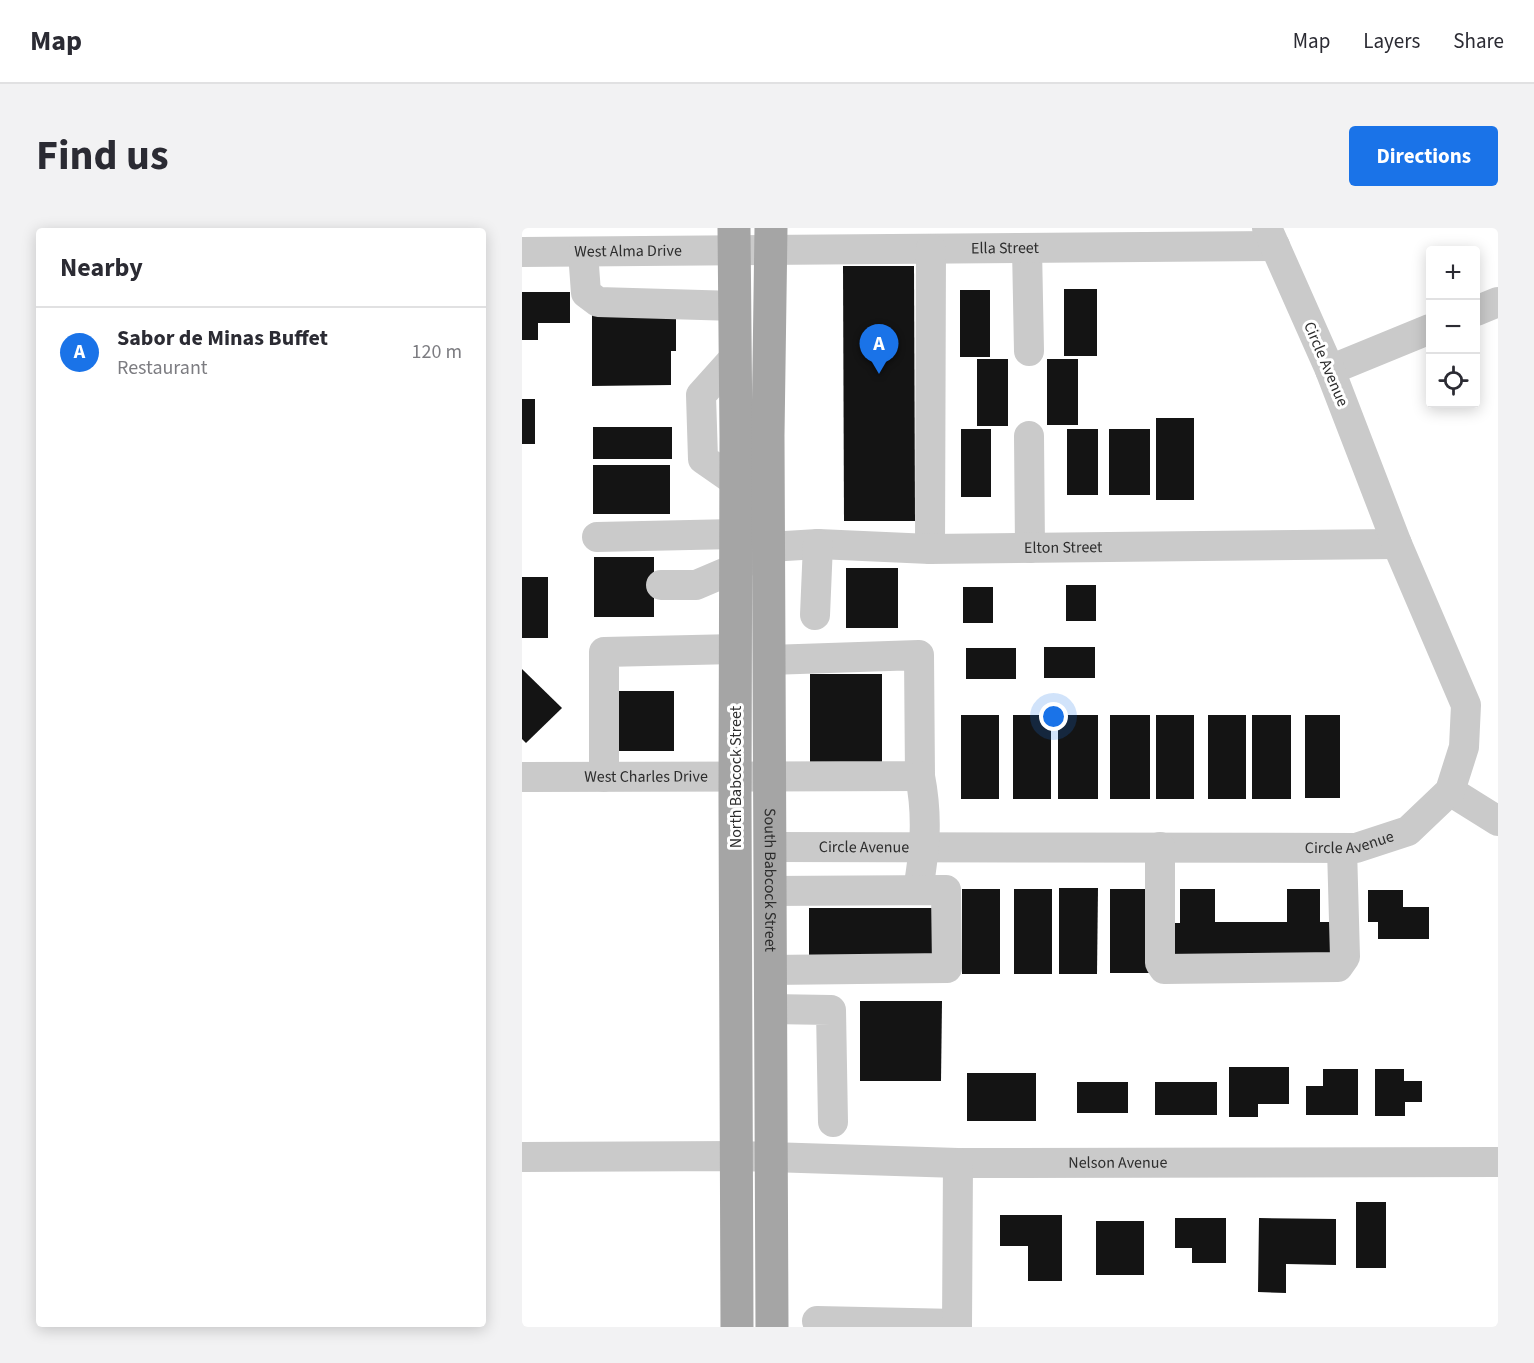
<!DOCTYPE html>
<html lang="en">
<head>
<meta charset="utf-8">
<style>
  body { margin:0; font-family:"Source Sans 3",sans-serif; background:#f2f2f3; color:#2b2b33 }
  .controls { position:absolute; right:18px; top:18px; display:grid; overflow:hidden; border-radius:6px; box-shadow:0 3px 15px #0003 }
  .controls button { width:54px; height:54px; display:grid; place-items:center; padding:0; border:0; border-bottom:2px solid #e1e1e2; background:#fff; color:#2b2b33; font:30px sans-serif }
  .you { position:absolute; left:532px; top:489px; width:21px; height:21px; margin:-15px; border:4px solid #fff; border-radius:50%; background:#1a73e8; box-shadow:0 0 0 9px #1a73e833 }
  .badge { display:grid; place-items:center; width:39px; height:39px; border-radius:50%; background:#1a73e8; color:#fff; font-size:20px; font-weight:700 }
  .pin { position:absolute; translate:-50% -50px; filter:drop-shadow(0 2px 3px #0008) }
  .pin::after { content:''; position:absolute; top:32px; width:21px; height:18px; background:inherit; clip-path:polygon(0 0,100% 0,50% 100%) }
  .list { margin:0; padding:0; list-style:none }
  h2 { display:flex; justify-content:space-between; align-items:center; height:78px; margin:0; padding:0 24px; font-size:26px }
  h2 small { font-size:20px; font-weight:400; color:#7c7c81 }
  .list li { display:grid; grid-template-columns:39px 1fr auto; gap:18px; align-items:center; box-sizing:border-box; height:90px; padding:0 24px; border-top:2px solid #e1e1e2 }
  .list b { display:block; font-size:22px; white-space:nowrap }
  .list p { margin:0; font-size:20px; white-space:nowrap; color:#7c7c81 }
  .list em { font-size:20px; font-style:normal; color:#7c7c81 }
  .icon { flex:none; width:33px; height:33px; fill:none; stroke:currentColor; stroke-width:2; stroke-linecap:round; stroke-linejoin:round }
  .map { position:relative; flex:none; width:976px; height:1099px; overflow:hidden; border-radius:6px }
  header { display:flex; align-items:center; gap:36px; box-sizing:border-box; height:84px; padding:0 30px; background:#fff; border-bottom:2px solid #e1e1e2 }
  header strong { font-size:28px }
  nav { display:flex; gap:33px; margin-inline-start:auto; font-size:21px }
  .intro { display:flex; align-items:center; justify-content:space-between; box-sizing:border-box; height:144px; padding:0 36px }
  h1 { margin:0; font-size:42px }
  .button { padding:15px 27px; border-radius:6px; background:#1a73e8; color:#fff; font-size:21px; font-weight:700 }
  main { display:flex; gap:36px; padding:0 36px }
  aside { flex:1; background:#fff; border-radius:6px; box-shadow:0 3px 15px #0003 }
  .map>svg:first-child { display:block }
</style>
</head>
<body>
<header>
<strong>Map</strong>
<nav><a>Map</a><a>Layers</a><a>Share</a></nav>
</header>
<div class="intro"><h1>Find us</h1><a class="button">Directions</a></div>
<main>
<aside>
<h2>Nearby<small></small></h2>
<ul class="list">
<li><span class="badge">A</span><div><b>Sabor de Minas Buffet</b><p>Restaurant</p></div><em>120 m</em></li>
</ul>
</aside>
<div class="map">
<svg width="976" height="1099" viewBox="0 0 976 1099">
  <rect width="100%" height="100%" fill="#fff"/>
  <g fill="#141414">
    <polygon points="321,38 392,38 393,293 322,293"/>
    <rect x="542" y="61" width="33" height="67"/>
    <rect x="438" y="62" width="30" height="67"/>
    <polygon points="0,64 48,64 48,95 16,95 16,112 0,112"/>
    <polygon points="70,83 154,83 154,123 149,123 149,157 70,158"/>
    <rect x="455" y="131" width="31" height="67"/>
    <rect x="525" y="131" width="31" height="66"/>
    <rect x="0" y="171" width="13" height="45"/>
    <rect x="634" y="190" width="38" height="82"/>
    <rect x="71" y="199" width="79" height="32"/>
    <rect x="439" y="201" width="30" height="68"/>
    <rect x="545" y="201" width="31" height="66"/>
    <rect x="587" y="201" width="41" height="66"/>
    <rect x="71" y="237" width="77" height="49"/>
    <rect x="72" y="329" width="60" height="60"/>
    <rect x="324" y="340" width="52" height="60"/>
    <rect x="0" y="349" width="26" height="61"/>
    <rect x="544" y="357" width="30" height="36"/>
    <rect x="441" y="359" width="30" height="36"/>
    <rect x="522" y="419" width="51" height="31"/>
    <rect x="444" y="420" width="50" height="31"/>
    <polygon points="0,441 40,480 4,515 0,511"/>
    <rect x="288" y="446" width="72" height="96"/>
    <rect x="89" y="463" width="63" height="60"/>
    <rect x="439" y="487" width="38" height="84"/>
    <rect x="491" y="487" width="38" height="84"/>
    <rect x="536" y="487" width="40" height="84"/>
    <rect x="588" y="487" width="40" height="84"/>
    <rect x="634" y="487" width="38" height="84"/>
    <rect x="686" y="487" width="38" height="84"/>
    <rect x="730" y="487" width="39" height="84"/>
    <rect x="783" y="487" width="35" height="83"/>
    <polygon points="537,660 576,660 575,746 537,746"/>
    <rect x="440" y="661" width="38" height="85"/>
    <rect x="492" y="661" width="38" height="85"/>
    <rect x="588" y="661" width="40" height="84"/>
    <polygon points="658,661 693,661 693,694 765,694 765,661 798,661 798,694 816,694 816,732 641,732 641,695 658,695"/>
    <polygon points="846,662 881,662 881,679 907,679 907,711 856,711 856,694 846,694"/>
    <rect x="287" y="680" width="127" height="52"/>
    <polygon points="338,773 420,773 419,853 338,853"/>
    <polygon points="707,839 767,839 767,876 736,876 736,889 707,889"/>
    <polygon points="801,841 836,841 836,887 784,887 784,858 801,858"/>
    <polygon points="853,841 882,841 882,853 900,853 900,874 883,874 883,888 853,888"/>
    <rect x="445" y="845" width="69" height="48"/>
    <rect x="555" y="854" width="51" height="31"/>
    <rect x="633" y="854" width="62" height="33"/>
    <rect x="834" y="974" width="30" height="66"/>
    <polygon points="478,987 540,987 540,1053 506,1053 506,1018 478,1018"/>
    <polygon points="653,990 704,990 704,1035 670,1035 670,1020 653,1020"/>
    <polygon points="737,990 814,991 814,1037 764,1036 764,1065 736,1064"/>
    <rect x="574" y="993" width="48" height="54"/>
  </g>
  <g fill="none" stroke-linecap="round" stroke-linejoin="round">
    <g stroke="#cacaca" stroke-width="30">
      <polyline points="505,20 507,123"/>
      <path id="s1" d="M0,24L753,18"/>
      <polyline points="61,24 64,65 76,74 214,78"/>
      <polyline points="954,83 976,74"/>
      <polyline points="214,128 179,167 181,231 214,254"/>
      <polyline points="808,142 908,101"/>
      <polyline points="507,208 508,320"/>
      <polyline points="75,309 214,306"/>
      <polyline points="408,321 409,21"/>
      <path id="s2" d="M139,357H174L214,340L247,319L296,316L408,321L875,316"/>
      <polyline points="293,387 296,316"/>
      <path id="s3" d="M0,549L398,548L397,427L247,432"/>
      <polyline points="82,549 82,424 214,421"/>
      <polyline points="928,563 976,593"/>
      <path id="s4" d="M248,619L834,620L886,603L928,563L942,519L944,477L875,316L808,142L745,0"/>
      <polyline points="638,619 638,735 642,741 816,739 823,729 820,620"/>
      <path d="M396,662C403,621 406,589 398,548"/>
      <polyline points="248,663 424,662 425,740 248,742"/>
      <polyline points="248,781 309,782 311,894"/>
      <path id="s5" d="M0,929L215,928L436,935L976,934"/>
      <polyline points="295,1093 435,1096"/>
      <polyline points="435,1099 436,935"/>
    </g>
    <g stroke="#a5a5a5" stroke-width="33">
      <polyline points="212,0 214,208 213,570 215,1099"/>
      <path id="s6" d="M249,0L246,207L250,1099"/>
    </g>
  </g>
  <g text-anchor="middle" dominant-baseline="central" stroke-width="6" stroke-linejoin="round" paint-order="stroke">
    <g font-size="16" fill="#2d2d2d" stroke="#fff">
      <text stroke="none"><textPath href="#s1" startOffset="483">Ella Street</textPath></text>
      <text stroke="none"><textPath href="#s1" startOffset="106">West Alma Drive</textPath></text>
      <text transform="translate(804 136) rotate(67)">Circle Avenue</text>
      <text stroke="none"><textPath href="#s2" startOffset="412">Elton Street</textPath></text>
      <text stroke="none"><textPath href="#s3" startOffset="124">West Charles Drive</textPath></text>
      <text transform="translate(214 549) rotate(-90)">North Babcock Street</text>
      <text stroke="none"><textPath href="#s4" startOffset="580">Circle Avenue</textPath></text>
      <text stroke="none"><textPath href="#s4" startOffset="94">Circle Avenue</textPath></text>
      <text stroke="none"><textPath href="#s6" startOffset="652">South Babcock Street</textPath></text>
      <text stroke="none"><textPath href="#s5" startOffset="596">Nelson Avenue</textPath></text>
    </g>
  </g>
</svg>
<div class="controls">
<button>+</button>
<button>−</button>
<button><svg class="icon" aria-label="locate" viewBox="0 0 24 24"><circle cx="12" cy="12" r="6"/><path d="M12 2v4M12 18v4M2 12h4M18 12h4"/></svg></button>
</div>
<div class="you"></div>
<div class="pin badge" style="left:357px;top:146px">A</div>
</div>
</main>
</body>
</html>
